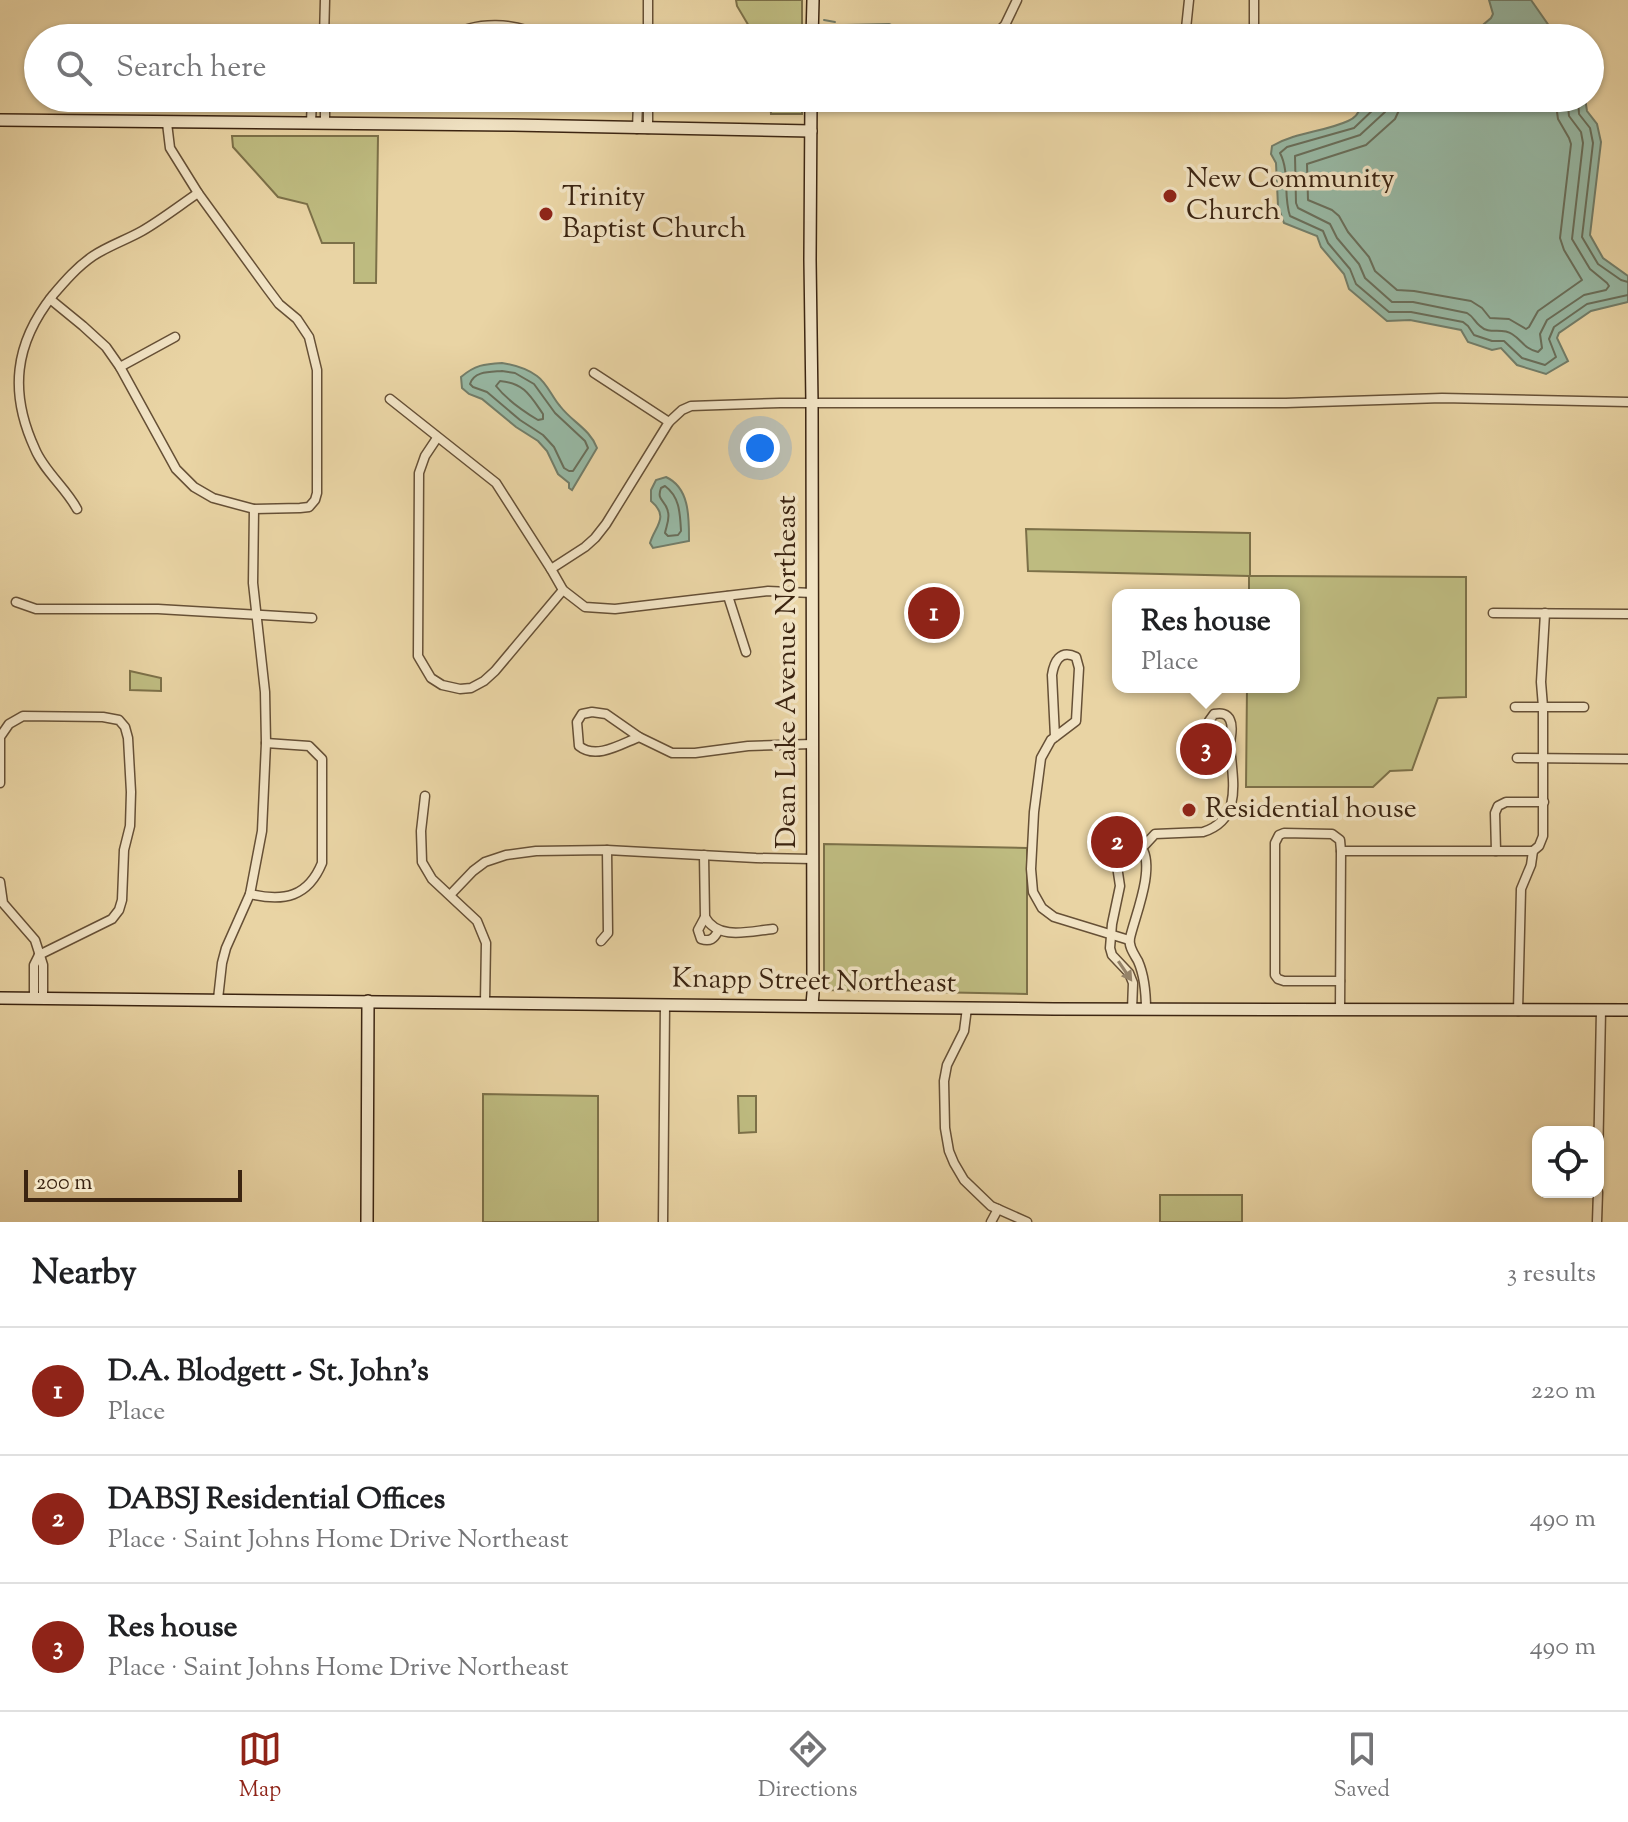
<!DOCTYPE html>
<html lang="en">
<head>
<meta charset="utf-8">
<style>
  body { margin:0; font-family:"Sorts Mill Goudy",serif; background:#f2f2f2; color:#202124 }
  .controls { position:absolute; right:24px; bottom:24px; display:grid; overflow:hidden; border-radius:16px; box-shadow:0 2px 6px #0004 }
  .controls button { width:72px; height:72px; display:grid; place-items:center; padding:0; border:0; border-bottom:2px solid #e0e0e0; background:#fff; color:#202124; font:40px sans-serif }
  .scale { position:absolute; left:24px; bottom:20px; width:218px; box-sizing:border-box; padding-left:8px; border:4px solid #3b2411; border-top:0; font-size:22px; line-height:28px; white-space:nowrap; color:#3b2411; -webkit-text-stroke:6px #f1e3c4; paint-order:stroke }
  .you { position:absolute; left:760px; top:448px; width:28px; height:28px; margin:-20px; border:6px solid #fff; border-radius:50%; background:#1a73e8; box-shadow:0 0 0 12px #1a73e833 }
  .badge { display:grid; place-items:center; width:52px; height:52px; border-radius:50%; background:#8f2418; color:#fff; font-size:26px; font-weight:700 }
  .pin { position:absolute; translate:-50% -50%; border:4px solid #fff; box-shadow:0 2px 8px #0006 }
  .popup { position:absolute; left:1112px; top:589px; width:188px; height:104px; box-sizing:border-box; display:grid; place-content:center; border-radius:16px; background:#fff; filter:drop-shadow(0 2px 6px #0005); font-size:26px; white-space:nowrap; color:#757577 }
  .popup b { font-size:30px; color:#202124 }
  .popup::after { content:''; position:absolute; left:50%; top:100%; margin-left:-16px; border:16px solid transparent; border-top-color:#fff }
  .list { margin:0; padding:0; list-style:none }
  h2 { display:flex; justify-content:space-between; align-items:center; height:104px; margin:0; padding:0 32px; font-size:34px }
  h2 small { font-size:26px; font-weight:400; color:#757577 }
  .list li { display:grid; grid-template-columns:52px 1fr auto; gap:24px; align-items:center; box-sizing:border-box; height:128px; padding:0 32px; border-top:2px solid #e0e0e0 }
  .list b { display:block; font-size:30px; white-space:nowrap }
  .list p { margin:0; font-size:26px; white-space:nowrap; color:#757577 }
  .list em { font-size:26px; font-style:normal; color:#757577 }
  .icon { flex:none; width:44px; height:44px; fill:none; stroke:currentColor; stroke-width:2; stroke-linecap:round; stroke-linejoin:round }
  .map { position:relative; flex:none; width:1628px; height:1222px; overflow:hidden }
  .search { position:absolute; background:#fff; box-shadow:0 2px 6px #0004; left:24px; right:24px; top:24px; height:88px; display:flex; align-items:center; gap:20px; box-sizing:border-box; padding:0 28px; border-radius:44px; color:#757577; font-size:30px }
  .sheet { height:488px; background:#fff }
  nav { display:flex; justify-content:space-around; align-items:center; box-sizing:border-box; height:112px; border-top:2px solid #e0e0e0; background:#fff; font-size:22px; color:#757577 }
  nav a { display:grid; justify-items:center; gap:4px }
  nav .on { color:#8f2418 }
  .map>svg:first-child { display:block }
</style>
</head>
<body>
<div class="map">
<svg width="1628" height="1222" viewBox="0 0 1628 1222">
  <rect width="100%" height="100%" fill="#e9d4a4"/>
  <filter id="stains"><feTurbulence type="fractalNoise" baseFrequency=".0025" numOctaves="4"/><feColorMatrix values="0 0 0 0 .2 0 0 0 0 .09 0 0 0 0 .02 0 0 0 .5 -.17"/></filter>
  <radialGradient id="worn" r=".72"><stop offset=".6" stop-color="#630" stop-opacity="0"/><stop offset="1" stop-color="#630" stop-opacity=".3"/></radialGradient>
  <g fill="#bebb80" stroke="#7c7048" stroke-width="2">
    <polygon points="736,0 802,0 802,38 756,38 737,6"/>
    <polygon points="770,98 802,98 802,114 771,114"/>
    <polygon points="232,136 378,136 376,283 354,283 354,243 322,243 307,204 278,197 233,147"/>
    <polygon points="1026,529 1250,533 1250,576 1466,577 1466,697 1438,698 1412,770 1390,771 1373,787 1246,787 1247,687 1294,687 1294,595 1249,595 1249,576 1028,571"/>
    <polygon points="130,671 161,678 161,691 130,690"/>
    <polygon points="824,844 1027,848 1027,994 824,990"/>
    <polygon points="483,1094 598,1096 598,1222 483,1222"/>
    <polygon points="738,1096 756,1096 756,1132 739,1133"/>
    <rect x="1160" y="1195" width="82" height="27"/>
  </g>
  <g fill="#97b8a4" stroke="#727d69" stroke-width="2">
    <polygon points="1489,0 1531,0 1552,30 1566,38 1429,38 1450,33 1471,35 1491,18 1493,14"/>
    <path d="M1374,98H1585L1587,111L1597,124L1601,142L1590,235L1603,258L1628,276V302L1591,311L1559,333L1557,338L1568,361L1546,374L1517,365L1501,348L1492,350L1468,342L1461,330L1410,320L1387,321L1349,289L1344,274L1321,247L1317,236L1284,223L1278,206L1276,163L1271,154L1272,146C1296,132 1324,132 1348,121C1355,118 1359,113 1360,107L1368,103Z"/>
    <path d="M502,363C515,365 526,368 537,376C547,383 552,397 560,406C572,422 590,429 597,448L572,490L569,488V483L558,474L547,451L538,441L516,427L482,399L469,394L462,388L461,377C475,365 484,364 502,363Z"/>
    <path d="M666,477C690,488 689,518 689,541L653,548L650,543C655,526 670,517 651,501V490L656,480Z"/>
  </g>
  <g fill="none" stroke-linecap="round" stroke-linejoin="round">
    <g stroke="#696e5a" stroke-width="2">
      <path d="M1379,98L1376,107L1354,128L1287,147L1280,153C1290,172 1283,196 1290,216L1323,231L1328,243L1350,269L1356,284L1389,312H1411L1463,322L1468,326L1474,335L1492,341H1504L1522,358L1545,365L1556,357L1549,339L1554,327L1587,304L1628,295"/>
      <path d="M1389,98L1385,112L1360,135L1295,156L1296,203L1298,208L1330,224L1337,238L1359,264L1365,278L1392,302H1413L1467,313C1474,317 1474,321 1480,326C1489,335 1502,327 1512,334C1523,341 1523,348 1538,352L1542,348L1540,334L1547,320L1584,295L1606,290L1609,286L1607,283L1590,269L1572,239L1583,143L1581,132L1569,116L1567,98"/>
      <polyline points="1401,98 1400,108 1395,119 1366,145 1307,164 1308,200 1332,210 1339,216 1348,232 1369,257 1375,271 1397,290 1414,291 1471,301 1482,308 1490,318 1509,319 1526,329 1529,327 1538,311 1582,280 1564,250 1560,238 1571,144 1569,138 1558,119 1555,98"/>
      <polyline points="1578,98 1579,114 1590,128 1593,143 1582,237 1598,264 1621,280 1628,282"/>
      <path d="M502,371L515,373L534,384L555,413L585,441L588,448L573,471H569L564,468L554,447L543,435L520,420L487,392L473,387L470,384C474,371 490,372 502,371Z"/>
      <path d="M500,381C524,383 530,395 543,414V419L538,420C523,411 507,400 496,386Z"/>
      <path d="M665,486C680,497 680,514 681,531L678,535L668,536L665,533C666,527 670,519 668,512C666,500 656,501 661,488Z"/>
    </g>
    <g stroke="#727d69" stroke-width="2">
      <polyline points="824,20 835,22"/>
      <polyline points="845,25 889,24 919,37"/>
    </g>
    <g stroke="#665036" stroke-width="11">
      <g id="street">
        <polyline points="1254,0 1254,38"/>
        <polyline points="324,38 325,0"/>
        <polyline points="430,38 439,38"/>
        <path d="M447,38C477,20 515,22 545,38"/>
        <polyline points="648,38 648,0"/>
        <polyline points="991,38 1005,25 1017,0"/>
        <polyline points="1185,38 1189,0"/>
        <polyline points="325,98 325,123"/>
        <polyline points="311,123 312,98"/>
        <polyline points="637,129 638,103 641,98"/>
        <polyline points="648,129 648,98"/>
        <polyline points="50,299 83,326 106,347 120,367 176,469 194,487 213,498 254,509 300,508 309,507 315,500 317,493 317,370 309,337 297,319 279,304 267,288 198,193 170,148 167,123"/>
        <polyline points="120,367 175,337"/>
        <polyline points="594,373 669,422"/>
        <polyline points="390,399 496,483 551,569 563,590 585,607 615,609 768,591 812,593"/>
        <polyline points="437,438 425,456 419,473 418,656 431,678 442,685 460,689 471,688 484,681 495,671 563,590"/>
        <path d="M77,509C66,488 44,471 35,449C9,393 14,344 53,295C65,281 77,267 93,256C108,246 126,240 142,231C161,220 179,206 198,193"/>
        <polyline points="551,569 585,547 595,538 606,524 669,422 682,410 691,406 780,403 1286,403 1442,398 1628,402"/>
        <polyline points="728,596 746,652"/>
        <polyline points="16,602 36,609 158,609 312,618"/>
        <polyline points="1493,613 1628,614"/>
        <polyline points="1515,707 1584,707"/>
        <path d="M592,712L606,714L639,737C621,744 596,760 579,746L577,722L582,714Z"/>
        <polyline points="639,737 672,753 695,753 748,746 812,744"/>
        <path d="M1055,737L1052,675C1054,662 1060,649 1076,657L1079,668L1076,721L1051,740L1041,758L1034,812L1031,869L1033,892L1042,908L1054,917L1129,940"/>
        <polyline points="1517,758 1628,759"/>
        <polyline points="0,783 0,737 9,724 23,716 103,717 119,720 125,727 128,738 131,792 130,826 124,850 122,900 119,910 112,919 39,955"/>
        <polyline points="425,796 421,831 422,862 432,879 477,921 486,943 485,1002"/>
        <path d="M1142,848L1155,834L1203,832C1244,819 1232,778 1230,745C1230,737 1234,728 1230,720C1227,713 1221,713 1214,714L1209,721L1212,730L1230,743"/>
        <path d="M1142,848C1155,869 1135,916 1130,938C1128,946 1134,954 1138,961C1145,977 1146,993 1146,1010"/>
        <polyline points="1496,851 1495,813 1498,806 1506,802 1544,802"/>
        <path d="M704,855L705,917C718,941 750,931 773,929"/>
        <polyline points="0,882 3,903 35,940 43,965 43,998"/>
        <path d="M250,894C284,902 308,897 322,863V759L309,746L266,743"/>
        <polyline points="451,894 473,871 485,862 506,855 536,851 607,850 756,858 813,859"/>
        <path d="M705,917L698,930L701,939C710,942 714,939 718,931"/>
        <polyline points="601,941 608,933 607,850"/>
        <polyline points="1340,981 1284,981 1278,979 1275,975 1275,843 1279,835 1284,833 1332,834 1340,840 1341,851 1533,851"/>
        <polyline points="34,998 34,965 39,955"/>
        <polyline points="218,999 222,963 226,948 250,894 262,831 266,743 265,692 253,583 254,509"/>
        <polyline points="967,1008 964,1031 947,1065 944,1081 945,1128 949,1151 954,1163 964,1180 991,1206 1027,1222"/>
        <polyline points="1132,1010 1133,983 1129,973 1112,955 1110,948 1112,924 1120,886 1117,866 1118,856 1128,847 1142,848"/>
        <polyline points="1340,1010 1341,851"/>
        <polyline points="1518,1011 1521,889 1531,865 1533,851 1539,846 1543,836 1543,707 1541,682 1545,613"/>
        <polyline points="1598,1165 1601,1010"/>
        <polyline points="663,1222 665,1004"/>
        <polyline points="991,1222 998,1209"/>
        <polyline points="1597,1222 1598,1192"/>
      </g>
    </g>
    <g stroke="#3b2411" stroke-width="14">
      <g id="secondary">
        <polyline points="812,38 813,0"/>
        <polyline points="811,98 810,260 812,404 813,993 812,1005"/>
        <polyline points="0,120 513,125 811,131"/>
        <polyline points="0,998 1054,1009 1628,1010"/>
        <polyline points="367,1222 368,1001"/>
      </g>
    </g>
    <use href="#street" stroke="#f1e3c4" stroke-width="8"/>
    <use href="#secondary" stroke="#f1e3c4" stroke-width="11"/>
  </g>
  <defs><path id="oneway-solid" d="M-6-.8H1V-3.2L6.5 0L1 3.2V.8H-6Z" transform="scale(2)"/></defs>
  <use fill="#96846a" href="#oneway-solid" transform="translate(1125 971) rotate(56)"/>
  <g fill="#8f2418" stroke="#f1e3c4" stroke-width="3">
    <circle cx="1170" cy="196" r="8"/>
    <circle cx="546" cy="214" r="8"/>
    <circle cx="1189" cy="810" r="8"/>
  </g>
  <g text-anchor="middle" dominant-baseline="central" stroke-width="7" stroke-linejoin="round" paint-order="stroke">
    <g font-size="28" fill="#3b2411" stroke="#f1e3c4" text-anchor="start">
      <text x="1186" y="180">New Community<tspan x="1186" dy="32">Church</tspan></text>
      <text x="562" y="198">Trinity<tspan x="562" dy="32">Baptist Church</tspan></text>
      <text x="1205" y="810">Residential house</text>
    </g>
    <g font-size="28" fill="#3b2411" stroke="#f1e3c4">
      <text transform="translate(788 672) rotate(-90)">Dean Lake Avenue Northeast</text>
      <text transform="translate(814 982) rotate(1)">Knapp Street Northeast</text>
    </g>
  </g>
  <rect width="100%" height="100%" filter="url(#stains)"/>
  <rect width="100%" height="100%" fill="url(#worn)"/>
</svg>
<div class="controls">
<button><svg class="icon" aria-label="locate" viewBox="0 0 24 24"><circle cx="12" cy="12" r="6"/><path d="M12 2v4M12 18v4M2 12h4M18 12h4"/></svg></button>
</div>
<div class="scale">200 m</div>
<div class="you"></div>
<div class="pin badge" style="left:934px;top:613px">1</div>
<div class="pin badge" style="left:1117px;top:842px">2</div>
<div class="pin badge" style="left:1206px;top:749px">3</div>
<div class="popup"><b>Res house</b>Place</div>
<div class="search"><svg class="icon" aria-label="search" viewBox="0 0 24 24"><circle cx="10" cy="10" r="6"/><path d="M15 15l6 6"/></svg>Search here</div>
</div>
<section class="sheet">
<h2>Nearby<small>3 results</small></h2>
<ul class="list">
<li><span class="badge">1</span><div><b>D.A. Blodgett - St. John's</b><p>Place</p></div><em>220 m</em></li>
<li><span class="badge">2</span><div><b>DABSJ Residential Offices</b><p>Place · Saint Johns Home Drive Northeast</p></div><em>490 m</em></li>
<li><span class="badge">3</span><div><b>Res house</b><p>Place · Saint Johns Home Drive Northeast</p></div><em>490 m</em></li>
</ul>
</section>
<nav>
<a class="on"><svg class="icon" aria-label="map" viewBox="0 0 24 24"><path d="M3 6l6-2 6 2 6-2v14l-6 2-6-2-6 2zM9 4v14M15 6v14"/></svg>Map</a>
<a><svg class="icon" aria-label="directions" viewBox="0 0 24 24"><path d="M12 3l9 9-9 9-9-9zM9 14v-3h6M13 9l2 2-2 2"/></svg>Directions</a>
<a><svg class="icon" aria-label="saved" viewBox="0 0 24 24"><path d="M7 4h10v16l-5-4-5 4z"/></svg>Saved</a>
</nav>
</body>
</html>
